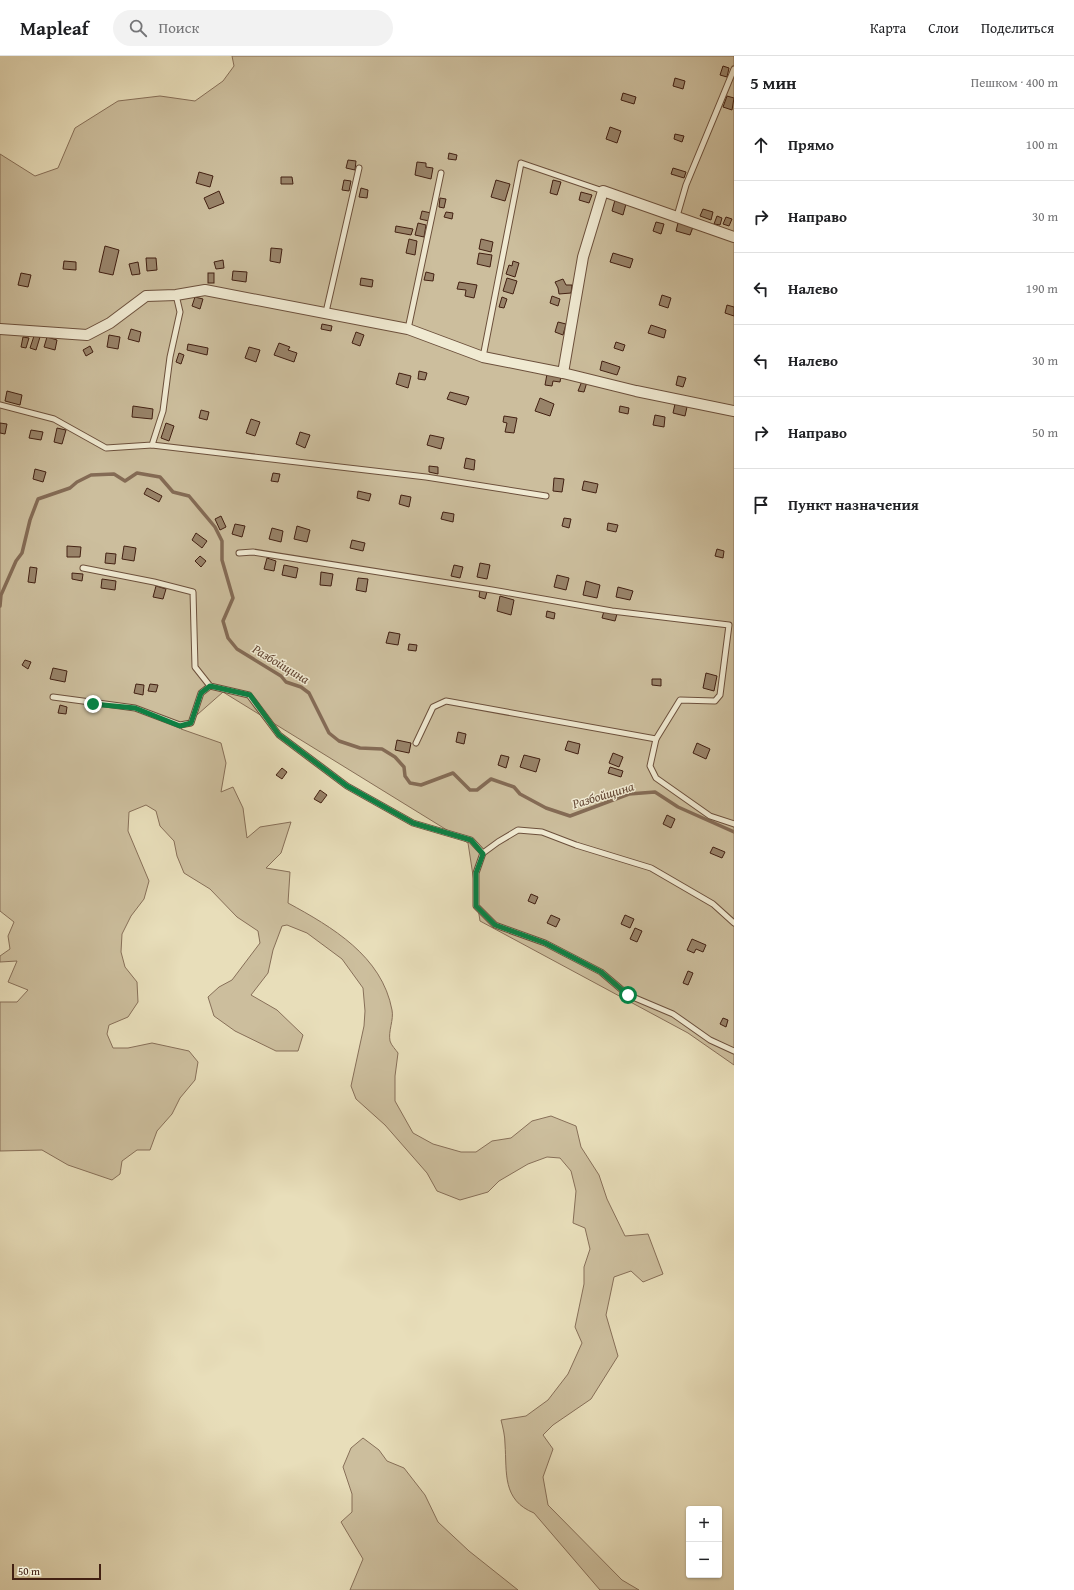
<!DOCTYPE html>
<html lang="ru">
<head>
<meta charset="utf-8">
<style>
  body { margin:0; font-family:"Gentium Book Plus",serif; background:#f2f2f2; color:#202124 }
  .controls { position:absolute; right:12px; bottom:12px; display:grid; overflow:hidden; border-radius:4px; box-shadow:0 1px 3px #0004 }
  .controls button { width:36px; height:36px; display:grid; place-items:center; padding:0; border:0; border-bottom:1px solid #e0e0e0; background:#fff; color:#202124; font:20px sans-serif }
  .scale { position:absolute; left:12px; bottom:10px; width:89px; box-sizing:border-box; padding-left:4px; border:2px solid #422012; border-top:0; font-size:11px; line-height:14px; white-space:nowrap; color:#422012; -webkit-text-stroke:3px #f0ead2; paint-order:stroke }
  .stop { position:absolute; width:12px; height:12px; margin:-9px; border:3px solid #0b8043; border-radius:50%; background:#fff }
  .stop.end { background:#0b8043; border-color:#fff; box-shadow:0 1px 4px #0008 }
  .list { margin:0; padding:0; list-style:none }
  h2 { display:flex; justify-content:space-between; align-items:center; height:52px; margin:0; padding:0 16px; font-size:17px }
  h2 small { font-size:13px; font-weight:400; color:#757577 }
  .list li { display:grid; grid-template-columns:26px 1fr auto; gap:12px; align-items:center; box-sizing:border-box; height:72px; padding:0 16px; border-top:1px solid #e0e0e0 }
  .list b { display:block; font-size:15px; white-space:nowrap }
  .list em { font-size:13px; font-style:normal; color:#757577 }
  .icon { flex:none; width:22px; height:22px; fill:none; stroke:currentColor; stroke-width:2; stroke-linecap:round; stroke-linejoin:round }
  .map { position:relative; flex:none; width:734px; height:1534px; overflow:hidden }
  header { display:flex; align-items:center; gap:24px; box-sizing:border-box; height:56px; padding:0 20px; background:#fff; border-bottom:1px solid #e0e0e0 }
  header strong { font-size:19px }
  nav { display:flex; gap:22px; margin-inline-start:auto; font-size:14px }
  .search { width:280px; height:36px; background:#f2f2f2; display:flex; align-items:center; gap:10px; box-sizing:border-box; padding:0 14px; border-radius:22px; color:#757577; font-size:15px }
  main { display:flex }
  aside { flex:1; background:#fff }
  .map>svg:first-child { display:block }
</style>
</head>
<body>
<header>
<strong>Mapleaf</strong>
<div class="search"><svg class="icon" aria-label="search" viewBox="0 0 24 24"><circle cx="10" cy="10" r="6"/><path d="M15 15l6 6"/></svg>Поиск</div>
<nav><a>Карта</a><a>Слои</a><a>Поделиться</a></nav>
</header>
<main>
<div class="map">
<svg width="734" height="1534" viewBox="0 0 734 1534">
  <rect width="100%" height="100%" fill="#e8deba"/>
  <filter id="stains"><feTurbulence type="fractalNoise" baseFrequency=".005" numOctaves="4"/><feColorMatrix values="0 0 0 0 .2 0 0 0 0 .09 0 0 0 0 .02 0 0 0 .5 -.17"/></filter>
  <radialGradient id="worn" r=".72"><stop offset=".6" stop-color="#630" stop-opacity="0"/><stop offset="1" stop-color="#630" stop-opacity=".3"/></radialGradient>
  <g fill="#ccbe9d" stroke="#876f58">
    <path d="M232,0H734V1009L688,977L480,865L468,787L223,636L181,673L221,687L226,707L221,736L233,731L243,752L247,782L260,771L291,766L281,797L266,812L290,816L288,847C332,871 382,900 392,954C394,964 388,975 390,985C391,989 396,994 398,997L395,1020V1045L413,1077L433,1088L461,1096H476L492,1085L511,1082L532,1065L551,1060L576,1070L581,1091L599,1119L607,1143L625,1180L648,1178L663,1218L643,1226L631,1215L614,1221L606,1259L618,1300L591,1343L553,1369L543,1379L553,1393L543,1421L548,1449L622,1524L639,1534H600L534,1457C502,1444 507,1417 505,1388C505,1380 503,1372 501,1364L526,1360L548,1344L568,1318L582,1287L575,1271L584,1228V1211L590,1193L585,1172L573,1167L576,1135L571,1115L560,1102L547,1101L528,1108L499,1125L488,1136L460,1144L437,1135L427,1117L385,1069L356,1043L351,1030L364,970L365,955L363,932L342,903L307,877L287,869L282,870L273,894L268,917L251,939L277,954L303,979L298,995H276L235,975L214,960L208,941L219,931L232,924L260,887L258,875L237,861L210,833L184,817L177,800L174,785L160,770L156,755L146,749L129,756L128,775L149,825L144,843L131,860L122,878L121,896L125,911L137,926L138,946L128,961L109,969L107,978L113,992H128L152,987L189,995L198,1006L195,1024L180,1042L172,1058L157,1075L150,1094H137L122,1105L120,1118L112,1124L68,1109L42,1094L0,1095V946H17L28,934L8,926L17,905L0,906V900L10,893L8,880L14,866L0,855V98L35,120L58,112L75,72L118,45L160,40L195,45L223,25L234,10Z"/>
    <polygon points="363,1382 379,1394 387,1405 404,1412 425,1439 438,1466 469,1495 518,1534 350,1534 363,1503 341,1466 352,1456 352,1438 343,1411 351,1392"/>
  </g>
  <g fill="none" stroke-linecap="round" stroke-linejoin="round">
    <polyline stroke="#846b55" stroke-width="3.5" points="0,550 1,539 16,505 22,497 30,464 38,443 70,432 77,426 91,419 114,418 125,425 137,417 160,421 173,436 189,440 215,471 222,485 222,504 233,542 223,565 228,582 237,593 281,620 286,626 301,631 309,637 329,677 339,685 360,692 382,693 395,701 404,711 405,720 410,727 421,729 453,717 470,734 477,734 491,723 514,731 520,738 546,752 570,760 629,738 655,736 678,751 734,776"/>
  </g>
  <g fill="#988369" stroke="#422012">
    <polygon points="723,10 729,12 727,21 720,19"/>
    <polygon points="675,22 685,25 683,33 673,30"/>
    <polygon points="623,37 636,41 634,48 621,44"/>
    <polygon points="727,40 734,42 732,54 723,51"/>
    <polygon points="610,71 621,75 617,87 606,83"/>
    <polygon points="675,78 684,80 682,86 674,83"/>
    <polygon points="449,97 457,99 456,104 448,103"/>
    <polygon points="348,104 356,105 355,114 346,112"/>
    <polygon points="417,106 426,107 426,111 433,112 431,123 415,119"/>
    <polygon points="673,112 686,116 684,122 671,118"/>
    <polygon points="199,116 213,120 210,131 196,127"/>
    <polygon points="281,121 292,121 293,128 281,128"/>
    <polygon points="344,124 351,125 349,135 342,134"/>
    <polygon points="496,124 510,128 505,145 491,141"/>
    <polygon points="553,124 561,126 557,139 550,137"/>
    <polygon points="361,132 368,134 367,142 359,141"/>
    <polygon points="219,135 224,147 209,153 204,142"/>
    <polygon points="581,136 592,139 589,147 579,144"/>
    <polygon points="440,142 446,143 444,152 439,151"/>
    <polygon points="615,144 626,148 623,159 612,155"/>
    <polygon points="703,153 713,156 711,164 700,160"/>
    <polygon points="422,155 431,157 429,165 420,163"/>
    <polygon points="446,156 453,157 452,163 444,161"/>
    <polygon points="717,160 722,162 720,169 714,168"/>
    <polygon points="726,161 732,163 729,170 723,168"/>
    <polygon points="656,166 664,168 661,178 653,175"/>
    <polygon points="418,167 426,169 424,181 415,179"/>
    <polygon points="678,167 693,171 690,179 676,175"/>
    <polygon points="396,170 413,173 411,179 395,176"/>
    <polygon points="409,183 417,185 415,199 406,197"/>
    <polygon points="481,183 493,186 491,196 479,193"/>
    <polygon points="105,190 119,194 113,219 99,216"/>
    <polygon points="271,192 282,193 280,207 270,205"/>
    <polygon points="479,197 492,199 490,211 477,208"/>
    <polygon points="613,197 633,203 630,212 610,206"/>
    <polygon points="146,202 156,202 157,214 147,215"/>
    <polygon points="223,204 224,212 216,213 214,206"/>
    <polygon points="64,205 76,206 76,214 63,213"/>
    <polygon points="513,205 519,207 515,221 506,218 509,209 512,210"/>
    <polygon points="138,206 140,218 132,219 129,208"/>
    <polygon points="233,215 247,216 246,226 232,224"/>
    <polygon points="426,216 434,218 433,225 424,224"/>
    <polygon points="21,217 31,219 28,231 18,229"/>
    <rect x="208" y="217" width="6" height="10"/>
    <polygon points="361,222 373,224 372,231 360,229"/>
    <polygon points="507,222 517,225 513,238 503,235"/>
    <polygon points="563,223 566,229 572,229 571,237 559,238 558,232 555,226"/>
    <polygon points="459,226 477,229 474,242 465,240 466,234 457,233"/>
    <polygon points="662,239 671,242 668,252 659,249"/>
    <polygon points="552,240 560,243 558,250 550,247"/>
    <polygon points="195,241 203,243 200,253 192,250"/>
    <polygon points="502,241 507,243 504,252 499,251"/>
    <polygon points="727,249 734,251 734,260 725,257"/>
    <polygon points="558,266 566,268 563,279 555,276"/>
    <polygon points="322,268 332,270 331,275 321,273"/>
    <polygon points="651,269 666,274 664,282 648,277"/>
    <polygon points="131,273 141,276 139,286 128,283"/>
    <polygon points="356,276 364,279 360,290 352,287"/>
    <polygon points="109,279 120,281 118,293 107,291"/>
    <polygon points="34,280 40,281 36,294 30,292"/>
    <polygon points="23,281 29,282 26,292 21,291"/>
    <polygon points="47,281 57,284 55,294 44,291"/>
    <polygon points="616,286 625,289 623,295 614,292"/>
    <polygon points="279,287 290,291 288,294 297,297 294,306 274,299"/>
    <polygon points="188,288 208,292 207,299 187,294"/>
    <polygon points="90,290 93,296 86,300 83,294"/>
    <polygon points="249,291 260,294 256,306 245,302"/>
    <polygon points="179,297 184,299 181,308 176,306"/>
    <polygon points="602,305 620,311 617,319 600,314"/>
    <polygon points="419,315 427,317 425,324 418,323"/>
    <polygon points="399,317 411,320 408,332 396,328"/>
    <polygon points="547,318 561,320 560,326 553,325 552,330 545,329"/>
    <polygon points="678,320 686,322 683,331 676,329"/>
    <polygon points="582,325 587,326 584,336 578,335"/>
    <polygon points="7,335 22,339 20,349 5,345"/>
    <polygon points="450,336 469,341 466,349 447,343"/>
    <polygon points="540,342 554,348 550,360 535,355"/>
    <polygon points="675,348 687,351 685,360 673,357"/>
    <polygon points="133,350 153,353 152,363 132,361"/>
    <polygon points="620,350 629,352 628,358 619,356"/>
    <polygon points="201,354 209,356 207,364 199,362"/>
    <polygon points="655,359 665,361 664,371 653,369"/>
    <polygon points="504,360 517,362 514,377 505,376 507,367 503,366"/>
    <polygon points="251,363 260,366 255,380 246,377"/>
    <polygon points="0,367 7,368 5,378 0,377"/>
    <polygon points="166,367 174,370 169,385 161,382"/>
    <polygon points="57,372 66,374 62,388 54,386"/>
    <polygon points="31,374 43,376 41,384 29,382"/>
    <polygon points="300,376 310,379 305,392 296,388"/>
    <polygon points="430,379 444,382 441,393 427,389"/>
    <polygon points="466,402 475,404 474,414 464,412"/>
    <polygon points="429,410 438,411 438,418 429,416"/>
    <polygon points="35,413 46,416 43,426 33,423"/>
    <polygon points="273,417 280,418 278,426 271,425"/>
    <polygon points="554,422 564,423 562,436 553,435"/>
    <polygon points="584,425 598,428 596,437 582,434"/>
    <polygon points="147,432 162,440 159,446 144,438"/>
    <polygon points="358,435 371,438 369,445 357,442"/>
    <polygon points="401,439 411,441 409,451 399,448"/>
    <polygon points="443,456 454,458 453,466 441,463"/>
    <polygon points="221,460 226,471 220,474 215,463"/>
    <polygon points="564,462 571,463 569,472 562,470"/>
    <polygon points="608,467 618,469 616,476 607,474"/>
    <polygon points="235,468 245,470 242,481 232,478"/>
    <polygon points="297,470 310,474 307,486 294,483"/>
    <polygon points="272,472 283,475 281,486 269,483"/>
    <polygon points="196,477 207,485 202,492 192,484"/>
    <polygon points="352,484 365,487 363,495 350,492"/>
    <polygon points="67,490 81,491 80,501 67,501"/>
    <polygon points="124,490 136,492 134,505 122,503"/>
    <polygon points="717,493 724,495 723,502 715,500"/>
    <polygon points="106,497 116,498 115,508 105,507"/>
    <polygon points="200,500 206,505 201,511 195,505"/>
    <polygon points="267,502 276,505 274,515 264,513"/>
    <polygon points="480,507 490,509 487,523 477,521"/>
    <polygon points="284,509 298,512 296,522 282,519"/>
    <polygon points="454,509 463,511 460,522 451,520"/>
    <polygon points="30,511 37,512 35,527 28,526"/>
    <polygon points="321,516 333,518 331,530 320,529"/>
    <polygon points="72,517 83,518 82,525 72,523"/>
    <polygon points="557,519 569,522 566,534 554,531"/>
    <polygon points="358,522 368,523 366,536 356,534"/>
    <polygon points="102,523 116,525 115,534 101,532"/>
    <polygon points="586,525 600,529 597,542 583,539"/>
    <polygon points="156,530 166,533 163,543 153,541"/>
    <polygon points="618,531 633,535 630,544 616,541"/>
    <polygon points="480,534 487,536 485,543 479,541"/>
    <polygon points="500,540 514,544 511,559 497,555"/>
    <polygon points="547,555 555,557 554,563 546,561"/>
    <polygon points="604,555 617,558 615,565 602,562"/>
    <polygon points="389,576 400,578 398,589 386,587"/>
    <polygon points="409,588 417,589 416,595 408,594"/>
    <polygon points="25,604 31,606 28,613 22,609"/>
    <polygon points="53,612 67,615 65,626 50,623"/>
    <polygon points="706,617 717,620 714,635 703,632"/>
    <polygon points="652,623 661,623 661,630 652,629"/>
    <polygon points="136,628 144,629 143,639 134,637"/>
    <polygon points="150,628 158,629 156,636 148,635"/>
    <polygon points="60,649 67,651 66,658 58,657"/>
    <polygon points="458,676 466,678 464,688 456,686"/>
    <polygon points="397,684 411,687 409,697 395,694"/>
    <polygon points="568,685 580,688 578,698 565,694"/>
    <polygon points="697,687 710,693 706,703 693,697"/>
    <polygon points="613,697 623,701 619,711 609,707"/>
    <polygon points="501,699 509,701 506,712 498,709"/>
    <polygon points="524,699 540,703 536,716 520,711"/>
    <polygon points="610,711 623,715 621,721 608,717"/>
    <polygon points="282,712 287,716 282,723 276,719"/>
    <polygon points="320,734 327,739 321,747 314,743"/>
    <polygon points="667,759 675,763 671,772 663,768"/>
    <polygon points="713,791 725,796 722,802 710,797"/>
    <polygon points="531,838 538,841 535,848 528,845"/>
    <polygon points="551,859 560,863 556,871 547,867"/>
    <polygon points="625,859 634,863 630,872 621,868"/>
    <polygon points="635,872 642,875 637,886 630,883"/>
    <polygon points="692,883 706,889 703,896 696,893 694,897 687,894"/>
    <polygon points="688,915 693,917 688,929 683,927"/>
    <polygon points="723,962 728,964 726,971 720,968"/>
  </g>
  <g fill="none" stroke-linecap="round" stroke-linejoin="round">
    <g stroke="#6c503c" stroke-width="7">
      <g id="service">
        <polyline points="677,160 686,129 734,13"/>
        <polyline points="326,256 359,112"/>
        <polyline points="408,273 441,117"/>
        <polyline points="483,301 521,107 603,135"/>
        <polyline points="0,349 54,363 106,392 152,389 163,355 170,301 180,256 176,239"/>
        <polyline points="152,389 426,421 546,440"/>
        <polyline points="239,497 253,496 492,534 612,555 729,569 720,639 715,645 680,644 656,683 650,710 656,722 710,760 734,768"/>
        <polyline points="83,512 154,526 193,536 195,611 210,630 249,639 279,679 347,730 413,767 471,784 483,797"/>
        <polyline points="53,641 135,652 180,669 191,667 201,637 210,630"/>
        <polyline points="416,687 433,651 446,645 656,683"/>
        <polyline points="734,867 713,848 651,812 576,789 542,776 518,774 498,786 483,797 476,817 476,850 495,869 545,887 601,916 628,939 673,958 710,984 734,995"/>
      </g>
    </g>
    <g stroke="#6c503c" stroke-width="12">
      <g id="minor">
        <polyline points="0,273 87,279 110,267 146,240 176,239 205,234 408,273 483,301 563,317 583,201 603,135 734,181"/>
        <polyline points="563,317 636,335 734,355"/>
      </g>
    </g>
    <use href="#service" stroke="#f0ead2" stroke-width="5"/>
    <use href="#minor" stroke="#f0ead2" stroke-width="10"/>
  </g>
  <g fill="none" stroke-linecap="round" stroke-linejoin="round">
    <polyline stroke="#0b8043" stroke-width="5" points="93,648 135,652 180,670 191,667 201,637 210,630 250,639 279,679 347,730 413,767 471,784 483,798 476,817 476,850 495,869 545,887 601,916 628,939"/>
  </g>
  <g text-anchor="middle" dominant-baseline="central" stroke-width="3" stroke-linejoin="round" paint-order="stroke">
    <g font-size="13" font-style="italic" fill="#634633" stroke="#f0ead2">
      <text transform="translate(281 608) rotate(31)">Разбойщина</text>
      <text transform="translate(603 739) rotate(-17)">Разбойщина</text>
    </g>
  </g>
  <rect width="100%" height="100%" filter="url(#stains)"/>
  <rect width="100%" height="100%" fill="url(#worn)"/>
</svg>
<div class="controls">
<button>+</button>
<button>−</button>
</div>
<div class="scale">50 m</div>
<div class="stop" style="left:628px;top:939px"></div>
<div class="stop end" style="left:93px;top:648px"></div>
</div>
<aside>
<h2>5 мин<small>Пешком · 400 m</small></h2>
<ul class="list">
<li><svg class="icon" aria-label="ahead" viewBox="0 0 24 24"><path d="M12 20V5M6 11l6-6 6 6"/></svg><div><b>Прямо</b></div><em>100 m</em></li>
<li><svg class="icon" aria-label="right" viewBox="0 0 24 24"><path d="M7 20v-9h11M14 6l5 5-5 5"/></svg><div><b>Направо</b></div><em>30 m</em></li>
<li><svg class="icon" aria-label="left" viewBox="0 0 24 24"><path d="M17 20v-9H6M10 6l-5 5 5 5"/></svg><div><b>Налево</b></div><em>190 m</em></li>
<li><svg class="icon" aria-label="left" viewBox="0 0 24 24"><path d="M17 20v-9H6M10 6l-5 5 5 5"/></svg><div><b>Налево</b></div><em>30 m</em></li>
<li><svg class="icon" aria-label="right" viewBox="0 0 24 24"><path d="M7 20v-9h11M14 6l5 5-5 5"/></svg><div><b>Направо</b></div><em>50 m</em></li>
<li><svg class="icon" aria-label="arrive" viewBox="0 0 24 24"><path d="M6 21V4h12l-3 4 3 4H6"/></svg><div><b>Пункт назначения</b></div></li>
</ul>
</aside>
</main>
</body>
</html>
